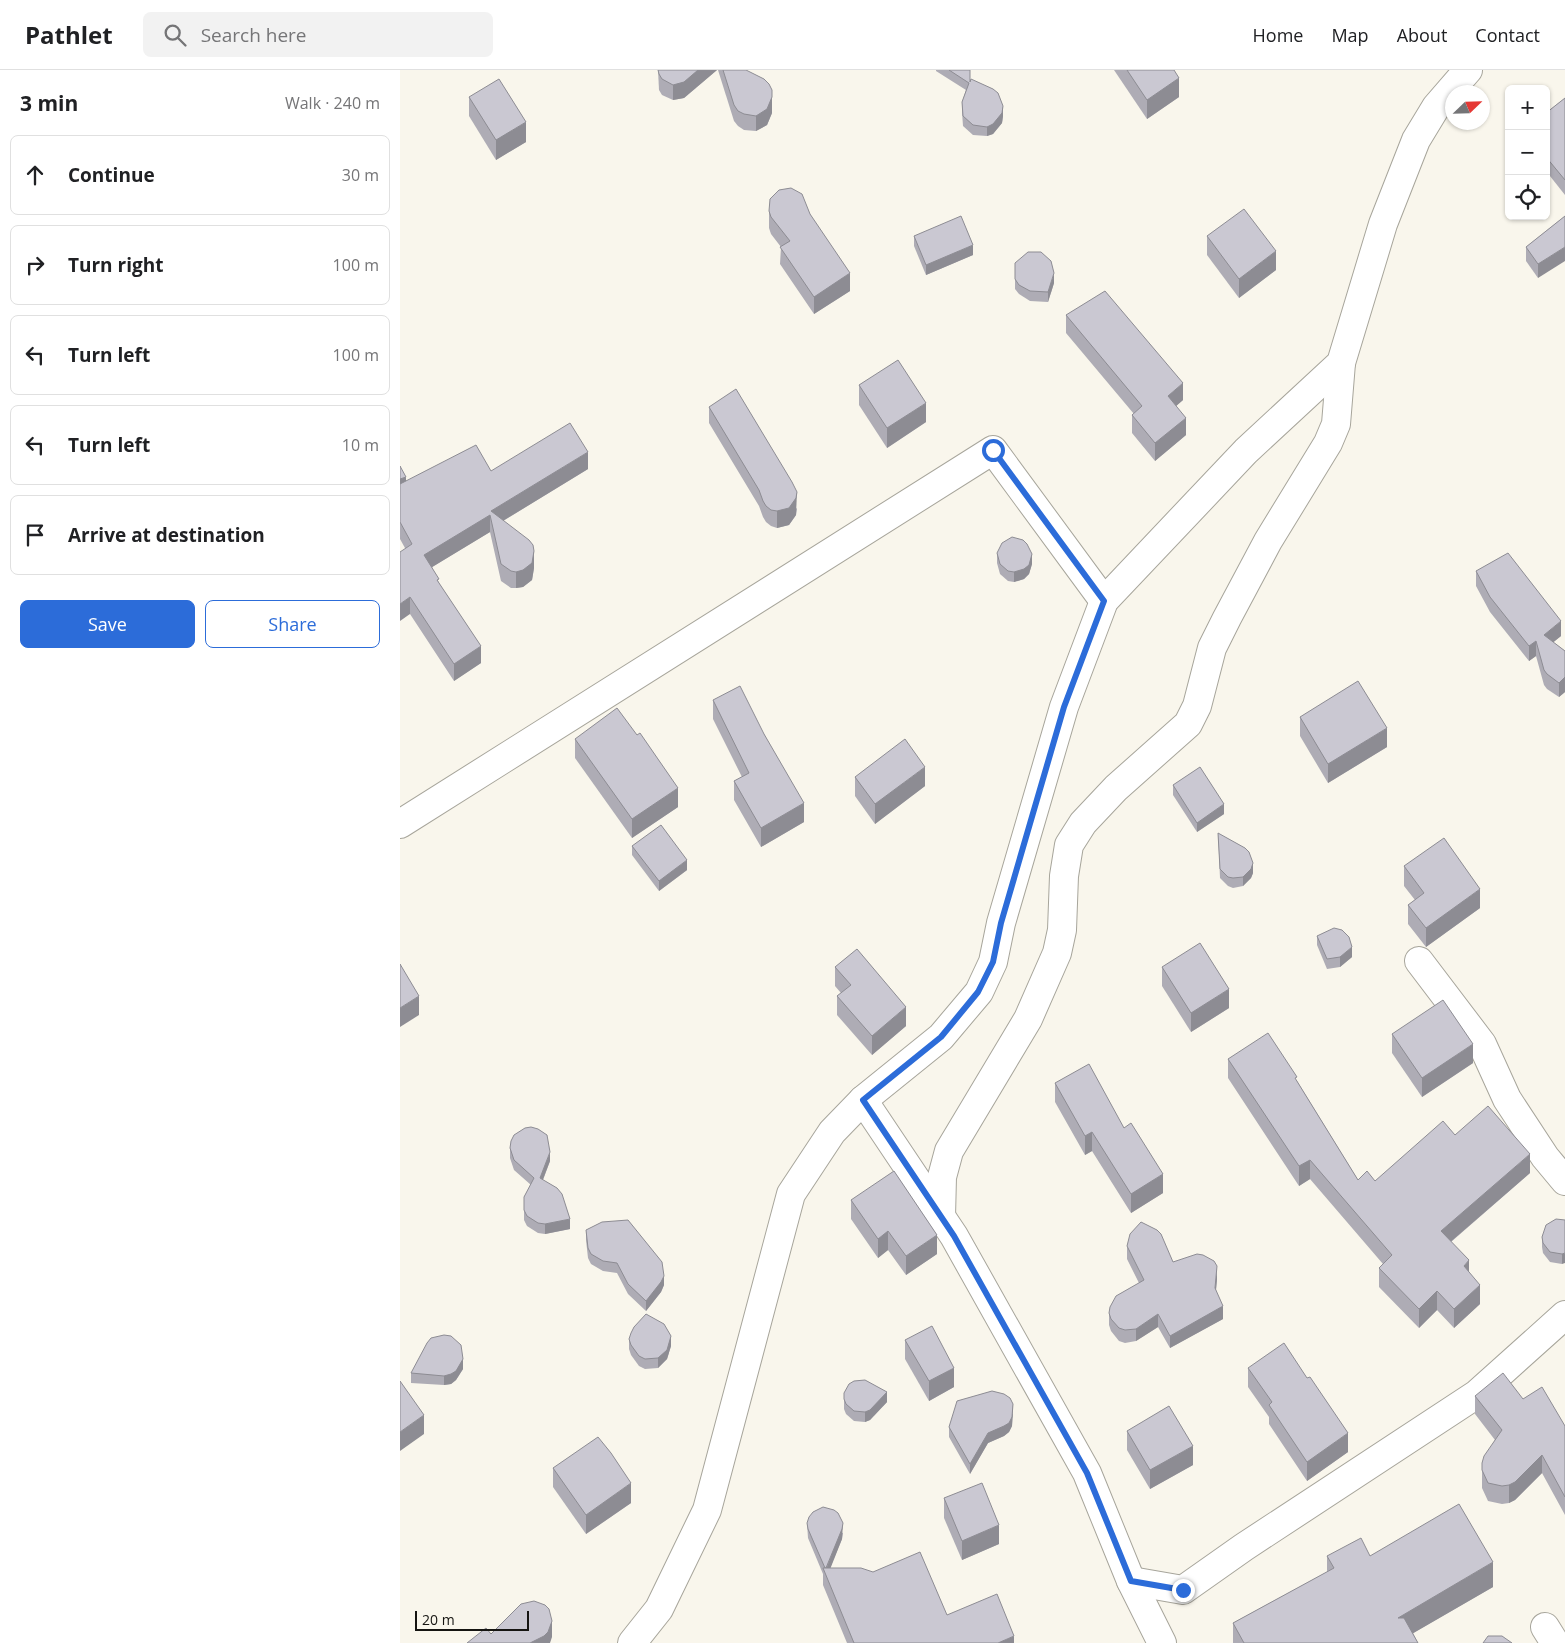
<!DOCTYPE html>
<html lang="en">
<head>
<meta charset="utf-8">
<style>
  body { margin:0; font-family:"Open Sans",sans-serif; background:#f2f2f2; color:#202124 }
  .controls { position:absolute; right:15px; top:15px; display:grid; overflow:hidden; border-radius:8px; box-shadow:0 1px 4px #0004 }
  .controls button { width:45px; height:45px; display:grid; place-items:center; padding:0; border:0; border-bottom:1px solid #e0e0e0; background:#fff; color:#202124; font:25px sans-serif }
  .compass { position:absolute; left:1045px; top:15px; width:45px; height:45px; border-radius:50%; background:#fff; box-shadow:0 1px 4px #0004; rotate:67deg }
  .scale { position:absolute; left:15px; bottom:12px; width:114px; box-sizing:border-box; padding-left:5px; border:2px solid #151411; border-top:0; font-size:14px; line-height:18px; white-space:nowrap; color:#151411; -webkit-text-stroke:4px #f9f6ec; paint-order:stroke }
  .stop { position:absolute; width:15px; height:15px; margin:-11px; border:4px solid #2c6cd9; border-radius:50%; background:#fff }
  .stop.end { background:#2c6cd9; border-color:#fff; box-shadow:0 1px 5px #0008 }
  .list { margin:0; padding:0; list-style:none }
  h2 { display:flex; justify-content:space-between; align-items:center; height:65px; margin:0; padding:0 20px; font-size:21px }
  h2 small { font-size:16px; font-weight:400; color:#757577 }
  .list li { display:grid; grid-template-columns:32px 1fr auto; gap:15px; align-items:center; box-sizing:border-box; height:80px; margin:0 10px 10px; padding:0 10px; border:1px solid #e0e0e0; border-radius:8px }
  .list b { display:block; font-size:19px; white-space:nowrap }
  .list em { font-size:16px; font-style:normal; color:#757577 }
  .actions { display:flex; gap:10px; padding:15px 20px }
  .actions a { flex:1; padding:11px 0; border:1px solid #2c6cd9; border-radius:8px; text-align:center; font-size:18px; color:#2c6cd9 }
  .actions .main { background:#2c6cd9; color:#fff }
  .icon { flex:none; width:28px; height:28px; fill:none; stroke:currentColor; stroke-width:2; stroke-linecap:round; stroke-linejoin:round }
  .map { position:relative; flex:none; width:1165px; height:1573px; overflow:hidden }
  header { display:flex; align-items:center; gap:30px; box-sizing:border-box; height:70px; padding:0 25px; background:#fff; border-bottom:1px solid #e0e0e0 }
  header strong { font-size:24px }
  nav { display:flex; gap:28px; margin-inline-start:auto; font-size:18px }
  .search { width:350px; height:45px; background:#f2f2f2; display:flex; align-items:center; gap:12px; box-sizing:border-box; padding:0 18px; border-radius:8px; color:#757577; font-size:19px }
  main { display:flex }
  aside { flex:1; background:#fff }
  .map>svg:first-child { display:block }
</style>
</head>
<body>
<header>
<strong>Pathlet</strong>
<div class="search"><svg class="icon" aria-label="search" viewBox="0 0 24 24"><circle cx="10" cy="10" r="6"/><path d="M15 15l6 6"/></svg>Search here</div>
<nav><a>Home</a><a>Map</a><a>About</a><a>Contact</a></nav>
</header>
<main>
<aside>
<h2>3 min<small>Walk · 240 m</small></h2>
<ul class="list">
<li><svg class="icon" aria-label="ahead" viewBox="0 0 24 24"><path d="M12 20V5M6 11l6-6 6 6"/></svg><div><b>Continue</b></div><em>30 m</em></li>
<li><svg class="icon" aria-label="right" viewBox="0 0 24 24"><path d="M7 20v-9h11M14 6l5 5-5 5"/></svg><div><b>Turn right</b></div><em>100 m</em></li>
<li><svg class="icon" aria-label="left" viewBox="0 0 24 24"><path d="M17 20v-9H6M10 6l-5 5 5 5"/></svg><div><b>Turn left</b></div><em>100 m</em></li>
<li><svg class="icon" aria-label="left" viewBox="0 0 24 24"><path d="M17 20v-9H6M10 6l-5 5 5 5"/></svg><div><b>Turn left</b></div><em>10 m</em></li>
<li><svg class="icon" aria-label="arrive" viewBox="0 0 24 24"><path d="M6 21V4h12l-3 4 3 4H6"/></svg><div><b>Arrive at destination</b></div></li>
</ul>
<div class="actions"><a class="main">Save</a><a>Share</a></div>
</aside>
<div class="map">
<svg width="1165" height="1573" viewBox="0 0 1165 1573">
  <rect width="100%" height="100%" fill="#f9f6ec"/>
  <g fill="none" stroke-linecap="round" stroke-linejoin="round">
    <g stroke="#a7a59b" stroke-width="30">
      <g id="street">
        <polyline points="0,754 593,380 704,531"/>
        <polyline points="1019,891 1082,974 1107,1029 1145,1087 1165,1111"/>
        <polyline points="463,1030 554,1166 687,1403 731,1511 762,1573"/>
        <polyline points="541,1147 542,1107 549,1081 628,949 657,883 662,860 664,806 669,775 683,753 716,718 788,654 797,636 812,578 827,548 868,471 928,373 936,354 941,293"/>
        <polyline points="731,1511 783,1520 844,1477 1077,1324 1165,1245"/>
        <polyline points="1145,1557 1155,1573"/>
        <polyline points="232,1573 259,1539 307,1440 391,1124 432,1062 463,1030 541,967 579,922 593,892 601,853 664,637 704,531 846,381 941,293 983,154 1016,70 1036,37 1068,0"/>
      </g>
    </g>
    <use href="#street" stroke="#fff" stroke-width="28"/>
  </g>
  <g fill="#aeacb5">
    <polygon points="258,0 317,0 284,28 273,30 262,25 259,20"/>
    <polygon points="318,0 346,0 372,43 367,55 356,61 344,60 338,56 334,51"/>
    <polygon points="536,0 570,0 570,11 603,46 602,53 593,64 587,66 573,65 563,56 562,42 562,32 566,20 536,1"/>
    <polygon points="714,0 774,0 779,27 747,49"/>
    <polygon points="69,27 126,72 96,90 69,46"/>
    <polygon points="1165,28 1165,125 1146,101 1146,43"/>
    <polygon points="369,141 410,144 450,221 414,244 380,194 381,177 371,164 369,158"/>
    <polygon points="1165,146 1138,208 1126,191 1126,177"/>
    <polygon points="514,166 573,185 526,205 514,176"/>
    <polygon points="807,166 876,200 839,228 807,185"/>
    <polygon points="615,193 654,213 648,232 630,231 619,224 615,219"/>
    <polygon points="666,245 783,330 776,336 786,365 755,391 732,363 732,345 734,344 666,263"/>
    <polygon points="459,315 526,352 487,378 459,335"/>
    <polygon points="309,337 397,439 396,445 389,455 377,458 371,456 366,452 363,447 359,436 309,353"/>
    <polygon points="0,396 6,411 91,401 188,399 103,451 134,498 132,510 123,517 116,518 111,518 101,511 90,462 32,497 39,513 81,593 54,611 10,544 5,478 0,469"/>
    <polygon points="597,483 632,494 629,504 624,509 614,512 608,511 600,504 597,493"/>
    <polygon points="1076,501 1161,566 1153,572 1165,581 1165,622 1159,627 1147,619 1144,615 1136,586 1129,591 1090,542 1076,516"/>
    <polygon points="313,630 364,664 404,752 361,777 334,730 334,711 342,707 313,649"/>
    <polygon points="900,647 987,677 928,713 900,666"/>
    <polygon points="175,669 278,737 232,768 175,688"/>
    <polygon points="455,707 525,716 475,754 455,726"/>
    <polygon points="773,715 824,744 797,762 773,725"/>
    <polygon points="818,763 853,803 851,808 843,816 833,818 828,816 820,808"/>
    <polygon points="232,776 287,800 259,821 232,785"/>
    <polygon points="1004,796 1080,838 1026,877 1008,854 1008,835 1015,830 1004,816"/>
    <polygon points="917,866 952,887 940,897 927,899 917,875"/>
    <polygon points="435,897 506,956 472,985 437,945 437,926 441,923 435,916"/>
    <polygon points="762,897 829,938 791,962 762,916"/>
    <polygon points="992,964 1073,993 1022,1027 992,983"/>
    <polygon points="828,989 897,1011 958,1110 975,1111 1055,1065 1130,1103 1051,1172 1069,1203 1080,1234 1054,1258 1037,1240 1019,1258 979,1217 979,1198 983,1194 910,1109 899,1116 828,1008"/>
    <polygon points="655,1013 724,1058 763,1123 731,1143 692,1081 685,1085 655,1032"/>
    <polygon points="110,1078 150,1091 143,1110 170,1159 145,1164 138,1163 127,1156 124,1150 124,1127 131,1115 114,1100 110,1088"/>
    <polygon points="451,1130 537,1184 506,1205 488,1180 478,1188 451,1149"/>
    <polygon points="1165,1150 1162,1194 1150,1192 1143,1183 1142,1177 1142,1167"/>
    <polygon points="186,1160 264,1215 261,1222 246,1241 228,1224 217,1203 203,1201 191,1194 188,1188 186,1170"/>
    <polygon points="727,1176 773,1192 817,1209 816,1220 823,1249 770,1278 758,1257 736,1271 725,1273 719,1271 711,1261 709,1255 709,1243 739,1213 727,1189"/>
    <polygon points="229,1269 271,1276 267,1289 258,1298 245,1299 239,1296 231,1285 229,1279"/>
    <polygon points="505,1270 554,1317 529,1331 505,1289"/>
    <polygon points="848,1298 948,1382 907,1411 869,1354 869,1347 848,1317"/>
    <polygon points="63,1299 56,1310 51,1314 44,1315 11,1313 11,1303"/>
    <polygon points="444,1323 487,1332 470,1350 465,1352 454,1351 446,1344 444,1339"/>
    <polygon points="1075,1326 1123,1329 1165,1356 1165,1445 1142,1403 1115,1430 1109,1433 1102,1434 1088,1431 1082,1418 1082,1393 1095,1370 1075,1344"/>
    <polygon points="613,1344 612,1356 609,1362 604,1366 588,1373 570,1404 549,1367 549,1357"/>
    <polygon points="727,1361 793,1395 750,1419 727,1380"/>
    <polygon points="153,1398 231,1433 186,1464 153,1417"/>
    <polygon points="544,1428 599,1474 562,1490 544,1448"/>
    <polygon points="407,1453 443,1463 442,1469 430,1498 614,1573 447,1573 423,1515 423,1504 408,1468"/>
    <polygon points="927,1486 970,1486 1093,1517 1013,1563 1018,1573 833,1573 833,1553 927,1502"/>
  </g>
  <g fill="#8d8c93">
    <polygon points="298,0 317,0 284,28 273,30 273,15"/>
    <polygon points="779,8 779,27 747,49 747,30"/>
    <polygon points="372,27 372,43 367,55 356,61 356,46"/>
    <polygon points="603,36 603,46 602,53 593,64 587,66 587,57"/>
    <polygon points="126,52 126,72 96,90 96,70"/>
    <polygon points="573,175 573,185 526,205 526,195"/>
    <polygon points="1165,177 1165,191 1138,208 1138,194"/>
    <polygon points="876,181 876,200 839,228 839,209"/>
    <polygon points="450,203 450,221 414,244 414,227"/>
    <polygon points="654,203 654,213 648,232 648,222"/>
    <polygon points="783,313 783,330 768,343 768,326"/>
    <polygon points="526,333 526,352 487,378 487,358"/>
    <polygon points="786,348 786,365 755,391 755,373"/>
    <polygon points="188,382 188,399 93,457 91,441"/>
    <polygon points="6,407 6,426 0,428 0,409"/>
    <polygon points="397,422 396,445 389,455 377,458 377,441"/>
    <polygon points="90,445 90,462 24,502 24,485"/>
    <polygon points="134,481 134,498 132,510 123,517 116,518 116,502"/>
    <polygon points="632,484 632,494 629,504 624,509 614,512 614,502"/>
    <polygon points="10,527 10,544 0,551 0,534"/>
    <polygon points="1161,551 1161,566 1144,580 1144,565"/>
    <polygon points="1136,571 1136,586 1129,591 1129,576"/>
    <polygon points="81,576 81,593 54,611 54,594"/>
    <polygon points="1165,607 1165,622 1159,627 1159,613"/>
    <polygon points="987,658 987,677 928,713 928,694"/>
    <polygon points="525,697 525,716 475,754 475,734"/>
    <polygon points="278,718 278,737 232,768 232,749"/>
    <polygon points="404,733 404,752 361,777 361,758"/>
    <polygon points="824,734 824,744 797,762 797,753"/>
    <polygon points="287,790 287,800 259,821 259,811"/>
    <polygon points="853,793 853,803 851,808 843,816 843,807"/>
    <polygon points="1080,819 1080,838 1026,877 1026,858"/>
    <polygon points="952,877 952,887 940,897 940,887"/>
    <polygon points="829,919 829,938 791,962 791,943"/>
    <polygon points="19,926 19,945 0,957 0,938"/>
    <polygon points="506,937 506,956 472,985 472,966"/>
    <polygon points="1073,974 1073,993 1022,1027 1022,1008"/>
    <polygon points="692,1062 692,1081 685,1085 685,1066"/>
    <polygon points="150,1082 150,1091 140,1117 140,1108"/>
    <polygon points="1130,1084 1130,1103 1041,1180 1041,1161"/>
    <polygon points="910,1090 910,1109 899,1116 899,1096"/>
    <polygon points="763,1104 763,1123 731,1143 731,1124"/>
    <polygon points="170,1149 170,1159 145,1164 145,1154"/>
    <polygon points="488,1161 488,1180 478,1188 478,1169"/>
    <polygon points="537,1165 537,1184 506,1205 506,1186"/>
    <polygon points="1165,1183 1165,1193 1162,1194 1162,1184"/>
    <polygon points="1069,1190 1069,1209 1064,1196"/>
    <polygon points="817,1196 817,1209 815,1230 815,1218"/>
    <polygon points="264,1206 264,1215 261,1222 246,1241 246,1231"/>
    <polygon points="1080,1215 1080,1234 1054,1258 1054,1239"/>
    <polygon points="1037,1221 1037,1240 1019,1258 1019,1239"/>
    <polygon points="823,1236 823,1249 770,1278 770,1266"/>
    <polygon points="758,1244 758,1257 736,1271 736,1259"/>
    <polygon points="271,1266 271,1276 267,1289 258,1298 258,1288"/>
    <polygon points="63,1289 63,1299 56,1310 51,1314 44,1315 44,1306"/>
    <polygon points="554,1298 554,1317 529,1331 529,1311"/>
    <polygon points="487,1322 487,1332 470,1350 465,1352 465,1342"/>
    <polygon points="613,1334 612,1356 609,1362 604,1366 588,1373 570,1404 570,1394 588,1363"/>
    <polygon points="24,1345 24,1364 0,1381 0,1362"/>
    <polygon points="948,1363 948,1382 907,1411 907,1392"/>
    <polygon points="793,1376 793,1395 750,1419 750,1400"/>
    <polygon points="1142,1385 1142,1403 1115,1430 1109,1433 1109,1415"/>
    <polygon points="231,1413 231,1433 186,1464 186,1445"/>
    <polygon points="443,1453 442,1469 427,1507 426,1500"/>
    <polygon points="599,1455 599,1474 562,1490 562,1471"/>
    <polygon points="1093,1492 1093,1517 998,1572 998,1548"/>
    <polygon points="152,1551 152,1567 150,1573 130,1573"/>
    <polygon points="614,1566 614,1573 598,1573"/>
  </g>
  <g fill="#cac8d2" stroke="#8d8c93">
    <polygon points="258,0 298,0 284,12 273,15 262,9 259,4"/>
    <polygon points="323,0 346,0 364,9 369,14 372,20 372,27 367,39 356,46 344,44 338,41 334,35"/>
    <polygon points="549,0 570,0 570,12 571,9 593,19 598,23 603,36 602,43 593,54 587,57 573,55 563,46 562,32 569,13"/>
    <polygon points="727,0 774,0 779,8 747,30"/>
    <polygon points="99,9 126,52 96,70 69,27"/>
    <polygon points="1165,28 1165,110 1146,87 1146,43"/>
    <polygon points="391,118 402,124 410,144 450,203 414,227 380,177 390,171 371,147 369,141 370,129 379,120"/>
    <polygon points="844,139 876,181 839,209 807,166"/>
    <polygon points="561,146 573,175 526,195 514,166"/>
    <polygon points="1165,146 1165,177 1138,194 1126,177"/>
    <polygon points="628,182 641,182 651,191 654,203 648,222 630,221 619,215 615,209 615,193"/>
    <polygon points="705,221 783,313 768,326 786,348 755,373 732,345 742,336 666,245"/>
    <polygon points="498,290 526,333 487,358 459,315"/>
    <polygon points="336,319 392,412 397,422 396,428 389,438 377,441 371,440 366,436 363,431 359,420 309,337"/>
    <polygon points="170,353 188,382 91,441 129,470 133,475 134,481 132,493 123,500 116,502 111,501 101,494 90,445 24,485 39,509 37,510 81,576 54,594 10,527 0,534 0,482 12,474 0,452 0,414 76,375 91,401"/>
    <polygon points="0,396 6,407 0,409"/>
    <polygon points="612,467 623,470 627,474 632,484 629,495 624,499 614,502 608,501 600,494 597,483 602,473"/>
    <polygon points="1108,483 1161,551 1144,565 1165,581 1165,607 1159,613 1147,604 1144,600 1136,571 1129,576 1090,527 1076,501"/>
    <polygon points="958,611 987,658 928,694 900,647"/>
    <polygon points="340,616 364,664 404,733 361,758 334,711 349,703 313,630"/>
    <polygon points="217,638 237,665 240,663 278,718 232,749 175,669"/>
    <polygon points="505,669 525,697 475,734 455,707"/>
    <polygon points="800,697 824,734 797,753 773,715"/>
    <polygon points="261,755 287,790 259,811 232,776"/>
    <polygon points="818,763 845,778 849,782 853,793 851,799 843,807 833,808 828,807 820,799"/>
    <polygon points="1044,768 1080,819 1026,858 1008,835 1024,823 1004,796"/>
    <polygon points="934,858 942,860 949,867 952,877 940,887 927,889 917,866"/>
    <polygon points="800,873 829,919 791,943 762,897"/>
    <polygon points="457,879 506,937 472,966 437,926 451,915 435,897"/>
    <polygon points="0,894 19,926 0,938"/>
    <polygon points="1043,930 1073,974 1022,1008 992,964"/>
    <polygon points="868,963 897,1007 895,1008 958,1110 967,1101 975,1111 1043,1051 1055,1065 1088,1036 1130,1084 1041,1161 1069,1190 1064,1196 1080,1215 1054,1239 1037,1221 1019,1239 979,1198 992,1185 910,1090 899,1096 828,989"/>
    <polygon points="689,994 724,1058 731,1053 763,1104 731,1124 692,1062 685,1066 655,1013"/>
    <polygon points="131,1057 138,1059 147,1065 150,1082 140,1108 157,1118 162,1124 170,1149 145,1154 138,1153 127,1146 124,1140 124,1127 134,1108 114,1090 110,1078 111,1071 114,1065 125,1058"/>
    <polygon points="494,1101 537,1165 506,1186 488,1161 478,1169 451,1130"/>
    <polygon points="1156,1149 1165,1150 1165,1183 1162,1184 1150,1182 1143,1173 1142,1167 1146,1155"/>
    <polygon points="228,1150 262,1192 264,1206 261,1212 246,1231 228,1214 217,1193 203,1191 191,1184 188,1178 186,1160 202,1152"/>
    <polygon points="741,1152 757,1160 761,1164 773,1192 797,1184 803,1185 814,1191 817,1196 815,1218 823,1236 770,1266 758,1244 736,1259 725,1260 719,1258 711,1249 709,1243 710,1237 716,1226 744,1210 727,1176 730,1164"/>
    <polygon points="246,1244 264,1254 271,1266 267,1280 258,1288 245,1289 239,1286 231,1275 229,1269 231,1263 234,1257"/>
    <polygon points="532,1256 554,1298 529,1311 505,1270"/>
    <polygon points="44,1265 51,1266 61,1275 63,1289 56,1301 51,1304 44,1306 11,1303 27,1273 31,1268"/>
    <polygon points="884,1273 907,1308 910,1307 948,1363 907,1392 869,1335 872,1332 848,1298"/>
    <polygon points="1103,1303 1123,1329 1142,1317 1165,1356 1165,1427 1142,1385 1115,1412 1109,1415 1102,1416 1088,1413 1082,1400 1082,1393 1084,1386 1102,1360 1075,1326"/>
    <polygon points="465,1310 487,1322 470,1340 465,1342 454,1341 446,1334 444,1329 444,1323 449,1314 454,1311"/>
    <polygon points="0,1311 24,1345 0,1362"/>
    <polygon points="592,1321 604,1324 610,1328 613,1334 612,1347 609,1353 604,1356 588,1363 570,1394 549,1357 557,1331"/>
    <polygon points="769,1336 793,1376 750,1400 727,1361"/>
    <polygon points="198,1367 211,1383 231,1413 186,1445 153,1398"/>
    <polygon points="582,1413 599,1455 562,1471 544,1428"/>
    <polygon points="1059,1434 1093,1492 998,1548 1004,1548 1018,1573 844,1573 833,1553 934,1498 927,1486 961,1468 970,1486"/>
    <polygon points="423,1437 434,1440 438,1443 443,1453 442,1459 426,1498 425,1498 408,1459 407,1453 409,1447 413,1442"/>
    <polygon points="520,1482 547,1545 597,1524 614,1566 598,1573 454,1573 423,1498 461,1498 473,1502"/>
    <polygon points="134,1531 145,1535 149,1539 152,1551 148,1562 144,1566 130,1573 67,1573 86,1558 91,1564 121,1534"/>
    <polygon points="1088,1566 1102,1566 1112,1573 1083,1573"/>
  </g>
  <g fill="none" stroke-linecap="round" stroke-linejoin="round">
    <polyline stroke="#2c6cd9" stroke-width="6" points="593,380 704,531 664,637 601,853 593,892 578,922 541,967 463,1030 554,1166 687,1403 731,1511 783,1520"/>
  </g>
</svg>
<div class="controls">
<button>+</button>
<button>−</button>
<button><svg class="icon" aria-label="locate" viewBox="0 0 24 24"><circle cx="12" cy="12" r="6"/><path d="M12 2v4M12 18v4M2 12h4M18 12h4"/></svg></button>
</div>
<svg class="compass" viewBox="-18 -18 36 36"><path d="M0-13l5 13h-10z" fill="#e53935"/><path d="M0 13l5-13h-10z" fill="#757577"/></svg>
<div class="scale">20 m</div>
<div class="stop" style="left:593px;top:380px"></div>
<div class="stop end" style="left:783px;top:1520px"></div>
</div>
</main>
</body>
</html>
